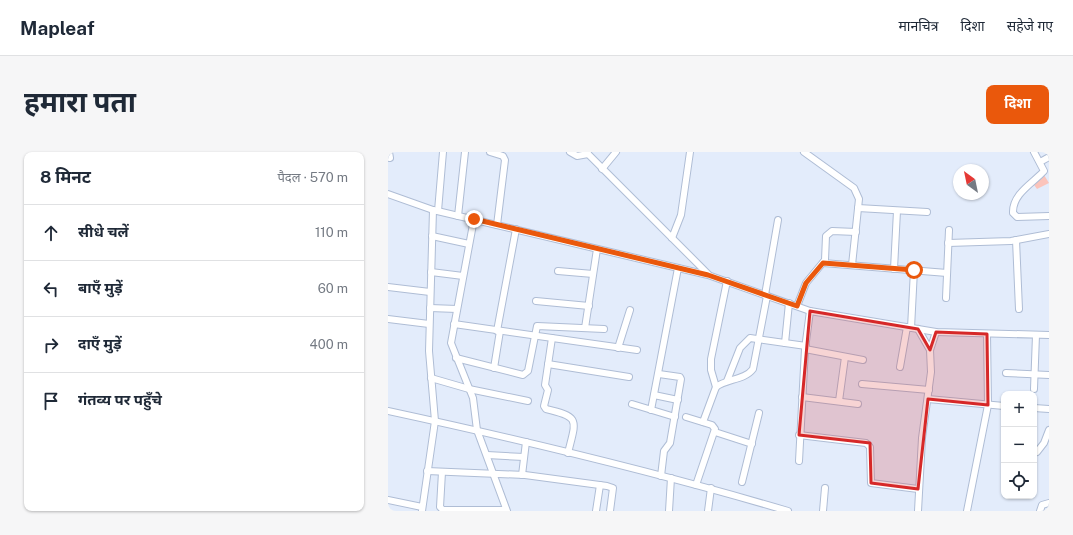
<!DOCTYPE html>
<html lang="hi">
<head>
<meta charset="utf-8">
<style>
  body { margin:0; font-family:"Public Sans","Noto Sans Devanagari",sans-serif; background:#f6f6f7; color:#1f2937 }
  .controls { position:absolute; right:12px; bottom:12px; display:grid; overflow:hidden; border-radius:8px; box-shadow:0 1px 3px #0004 }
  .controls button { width:36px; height:36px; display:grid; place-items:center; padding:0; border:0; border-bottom:1px solid #e0e1e3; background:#fff; color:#1f2937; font:20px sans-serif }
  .compass { position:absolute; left:565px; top:12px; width:36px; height:36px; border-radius:50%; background:#fff; box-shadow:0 1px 3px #0004; rotate:327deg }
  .stop { position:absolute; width:12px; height:12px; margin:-9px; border:3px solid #ea580c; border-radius:50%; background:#fff }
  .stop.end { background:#ea580c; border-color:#fff; box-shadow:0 1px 4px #0008 }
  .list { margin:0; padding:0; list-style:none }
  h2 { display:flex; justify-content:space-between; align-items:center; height:52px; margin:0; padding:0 16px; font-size:17px }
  h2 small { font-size:13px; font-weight:400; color:#747a83 }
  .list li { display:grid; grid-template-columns:26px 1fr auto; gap:12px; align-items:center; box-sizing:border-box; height:56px; padding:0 16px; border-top:1px solid #e0e1e3 }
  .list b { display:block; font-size:15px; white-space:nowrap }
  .list em { font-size:13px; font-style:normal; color:#747a83 }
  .icon { flex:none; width:22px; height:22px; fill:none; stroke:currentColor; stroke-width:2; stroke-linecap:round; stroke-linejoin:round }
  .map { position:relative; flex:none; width:661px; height:359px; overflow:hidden; border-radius:8px }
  header { display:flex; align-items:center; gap:24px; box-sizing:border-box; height:56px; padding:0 20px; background:#fff; border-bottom:1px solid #e0e1e3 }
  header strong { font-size:19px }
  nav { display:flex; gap:22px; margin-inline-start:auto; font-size:14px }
  .intro { display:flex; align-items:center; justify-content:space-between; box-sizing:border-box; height:96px; padding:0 24px }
  h1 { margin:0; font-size:28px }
  .button { padding:10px 18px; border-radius:8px; background:#ea580c; color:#fff; font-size:14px; font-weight:700 }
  main { display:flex; gap:24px; padding:0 24px }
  aside { flex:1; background:#fff; border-radius:8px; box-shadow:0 1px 3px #0004 }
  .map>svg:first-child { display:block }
</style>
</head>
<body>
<header>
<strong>Mapleaf</strong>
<nav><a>मानचित्र</a><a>दिशा</a><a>सहेजे गए</a></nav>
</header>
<div class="intro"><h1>हमारा पता</h1><a class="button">दिशा</a></div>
<main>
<aside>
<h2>8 मिनट<small>पैदल · 570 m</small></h2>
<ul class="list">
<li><svg class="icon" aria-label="ahead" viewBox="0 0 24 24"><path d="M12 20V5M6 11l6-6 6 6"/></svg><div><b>सीधे चलें</b></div><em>110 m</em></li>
<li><svg class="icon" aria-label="left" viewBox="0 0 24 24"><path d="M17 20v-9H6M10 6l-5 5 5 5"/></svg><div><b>बाएँ मुड़ें</b></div><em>60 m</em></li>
<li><svg class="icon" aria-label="right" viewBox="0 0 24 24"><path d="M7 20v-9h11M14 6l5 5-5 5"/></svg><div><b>दाएँ मुड़ें</b></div><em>400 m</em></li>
<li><svg class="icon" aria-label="arrive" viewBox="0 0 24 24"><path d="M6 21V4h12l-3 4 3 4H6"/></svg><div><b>गंतव्य पर पहुँचे</b></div></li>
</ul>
</aside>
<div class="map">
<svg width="661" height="359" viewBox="0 0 661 359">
  <rect width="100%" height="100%" fill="#e3ecfb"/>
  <polygon fill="#fbc4bb" points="656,23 661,31 649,37 644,30"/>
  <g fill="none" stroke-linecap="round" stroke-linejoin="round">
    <g stroke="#afbdd5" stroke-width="8">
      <g id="minor">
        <polyline points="1,0 2,6"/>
        <polyline points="102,0 115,4 117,8 109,73"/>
        <polyline points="182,0 189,4 200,2"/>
        <polyline points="198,0 320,122"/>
        <polyline points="416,0 466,36 471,47 464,113"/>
        <path d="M646,0L656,19C645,31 624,42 625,61L629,65L661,64"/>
        <polyline points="652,10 661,5"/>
        <polyline points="214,17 228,0"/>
        <polyline points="0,42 45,58 320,123 422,159 548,180 661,183"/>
        <polyline points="470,56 539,60"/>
        <polyline points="50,59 55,0"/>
        <polyline points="70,64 77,0"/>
        <polyline points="86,67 63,191 85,246 89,278 119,359"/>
        <polyline points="44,84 81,92"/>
        <polyline points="284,86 293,63 302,0"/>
        <polyline points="628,88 631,157"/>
        <polyline points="560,91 623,89 661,82"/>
        <polyline points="435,111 559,121"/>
        <polyline points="506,117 509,59"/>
        <polyline points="170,119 205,122"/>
        <polyline points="43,120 75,124"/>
        <polyline points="0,135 42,140"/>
        <polyline points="377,143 390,68"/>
        <polyline points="558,146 561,78"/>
        <polyline points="148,149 201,154"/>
        <polyline points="409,154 418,131 437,108 438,84 444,79 468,80"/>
        <polyline points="42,156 69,157"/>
        <polyline points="0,167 41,172"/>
        <polyline points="66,172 249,198"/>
        <polyline points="197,176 209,97"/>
        <polyline points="523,176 526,118"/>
        <polyline points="530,177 542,198"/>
        <polyline points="109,179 128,77"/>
        <path d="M164,186L157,233L160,238L156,254L158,257C193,265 188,268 180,301"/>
        <polyline points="397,191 401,151"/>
        <polyline points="230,196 242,158"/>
        <polyline points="417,197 475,208"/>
        <polyline points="68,206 135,223 140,219 149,174 216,177"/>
        <polyline points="160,212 241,225"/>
        <polyline points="512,215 519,175"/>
        <polyline points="106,216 112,179"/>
        <polyline points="618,221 661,223"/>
        <polyline points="271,222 292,225 293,227 282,291 276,299 273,324"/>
        <polyline points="43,226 81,237 140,249"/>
        <polyline points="339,229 352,196 362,186 418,194"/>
        <polyline points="474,232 541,238"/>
        <polyline points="328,235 323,218 323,207 339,129"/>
        <polyline points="646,237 648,183"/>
        <polyline points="266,243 290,248"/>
        <polyline points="414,245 470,252"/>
        <polyline points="540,247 616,254"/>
        <polyline points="451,249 457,205"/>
        <polyline points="244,252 287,265"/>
        <polyline points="646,256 661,257"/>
        <polyline points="263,258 290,116"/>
        <path d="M0,259C134,288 268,320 400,359"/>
        <polyline points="298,265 324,273 327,277 308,333"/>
        <path d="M315,270L328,235C338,227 357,228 365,217L379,144"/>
        <polyline points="327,280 364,292"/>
        <polyline points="411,283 478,291 482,295 483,331 530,337"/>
        <polyline points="649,300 656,291 661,278"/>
        <polyline points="99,303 136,305"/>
        <polyline points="411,309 417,197 422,159"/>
        <polyline points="39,319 137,323 219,334 225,336 222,359"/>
        <polyline points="54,320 52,355 55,358 118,358"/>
        <polyline points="134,323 138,290"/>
        <polyline points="354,330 371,261"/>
        <polyline points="0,348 34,355"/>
        <polyline points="34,359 47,269 41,199 45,58"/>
        <polyline points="208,359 212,333"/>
        <polyline points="281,359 283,326"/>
        <polyline points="320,359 323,336"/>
        <polyline points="435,359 437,336"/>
        <polyline points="530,359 534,286 543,220 542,198 548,180"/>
        <polyline points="579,359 600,253 599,182"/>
        <polyline points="652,359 654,353 661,351"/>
      </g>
    </g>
    <use href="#minor" stroke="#fff" stroke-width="6"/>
  </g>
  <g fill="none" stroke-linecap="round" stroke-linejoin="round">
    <polyline stroke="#ea580c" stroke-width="5" points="86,67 320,123 409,154 418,131 435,111 526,118"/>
  </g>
  <path fill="#d62828" fill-opacity="0.2" stroke="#d62828" stroke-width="3" stroke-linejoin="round" d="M422,159L530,177L542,198L548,180L599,182L600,253L540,247L530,337L483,331L482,291L411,283Z"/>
</svg>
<div class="controls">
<button>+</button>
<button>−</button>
<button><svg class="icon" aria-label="locate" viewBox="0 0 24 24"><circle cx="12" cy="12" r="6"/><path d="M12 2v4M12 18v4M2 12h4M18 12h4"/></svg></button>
</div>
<svg class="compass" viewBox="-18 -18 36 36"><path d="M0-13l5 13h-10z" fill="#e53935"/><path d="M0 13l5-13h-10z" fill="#747a83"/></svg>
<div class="stop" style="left:526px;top:118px"></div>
<div class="stop end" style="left:86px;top:67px"></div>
</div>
</main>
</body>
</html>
